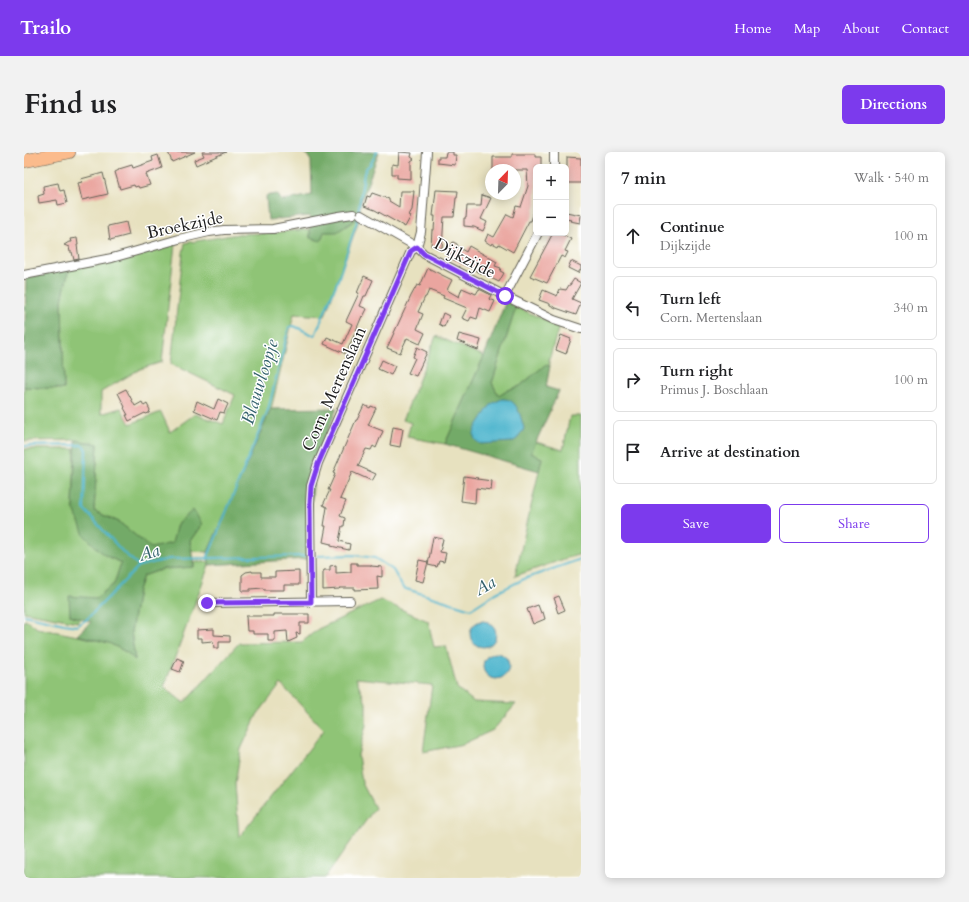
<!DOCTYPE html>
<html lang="en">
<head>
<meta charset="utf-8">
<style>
  body { margin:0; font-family:Cardo,serif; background:#f2f2f2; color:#202124 }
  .controls { position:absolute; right:12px; top:12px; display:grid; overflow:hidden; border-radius:6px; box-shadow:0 2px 10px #0003 }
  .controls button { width:36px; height:36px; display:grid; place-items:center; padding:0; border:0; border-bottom:1px solid #e0e0e0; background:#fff; color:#202124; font:20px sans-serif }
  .compass { position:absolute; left:461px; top:12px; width:36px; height:36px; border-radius:50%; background:#fff; box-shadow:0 2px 10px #0003; rotate:23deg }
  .stop { position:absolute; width:12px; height:12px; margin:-9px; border:3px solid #7c3aed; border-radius:50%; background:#fff }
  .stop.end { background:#7c3aed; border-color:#fff; box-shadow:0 1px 4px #0008 }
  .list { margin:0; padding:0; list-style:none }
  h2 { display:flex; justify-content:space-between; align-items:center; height:52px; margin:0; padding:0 16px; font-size:17px }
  h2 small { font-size:13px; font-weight:400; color:#757577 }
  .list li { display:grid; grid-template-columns:26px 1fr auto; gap:12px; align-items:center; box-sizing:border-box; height:64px; margin:0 8px 8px; padding:0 8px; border:1px solid #e0e0e0; border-radius:6px }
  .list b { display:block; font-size:15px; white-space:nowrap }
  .list p { margin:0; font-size:13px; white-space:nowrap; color:#757577 }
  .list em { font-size:13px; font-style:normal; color:#757577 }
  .actions { display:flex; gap:8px; padding:12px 16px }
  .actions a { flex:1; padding:9px 0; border:1px solid #7c3aed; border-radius:6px; text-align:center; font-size:14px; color:#7c3aed }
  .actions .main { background:#7c3aed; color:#fff }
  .icon { flex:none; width:22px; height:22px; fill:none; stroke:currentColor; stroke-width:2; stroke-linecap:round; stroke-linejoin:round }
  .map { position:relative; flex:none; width:557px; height:726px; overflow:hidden; border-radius:6px }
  header { display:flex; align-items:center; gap:24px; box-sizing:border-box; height:56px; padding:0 20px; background:#7c3aed; color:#fff }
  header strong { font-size:19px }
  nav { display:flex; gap:22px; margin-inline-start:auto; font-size:14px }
  .intro { display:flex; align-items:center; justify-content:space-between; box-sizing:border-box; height:96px; padding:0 24px }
  h1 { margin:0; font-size:28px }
  .button { padding:10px 18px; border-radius:6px; background:#7c3aed; color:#fff; font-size:14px; font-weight:700 }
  main { display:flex; gap:24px; padding:0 24px }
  aside { flex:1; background:#fff; border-radius:6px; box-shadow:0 2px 10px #0003 }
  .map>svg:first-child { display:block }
</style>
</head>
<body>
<header>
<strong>Trailo</strong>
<nav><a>Home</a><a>Map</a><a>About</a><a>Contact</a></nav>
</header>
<div class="intro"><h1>Find us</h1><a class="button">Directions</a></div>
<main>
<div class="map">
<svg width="557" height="726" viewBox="0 0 557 726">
  <rect width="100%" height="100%" fill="#fff"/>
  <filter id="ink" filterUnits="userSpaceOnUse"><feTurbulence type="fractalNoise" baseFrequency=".025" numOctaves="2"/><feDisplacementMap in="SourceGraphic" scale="8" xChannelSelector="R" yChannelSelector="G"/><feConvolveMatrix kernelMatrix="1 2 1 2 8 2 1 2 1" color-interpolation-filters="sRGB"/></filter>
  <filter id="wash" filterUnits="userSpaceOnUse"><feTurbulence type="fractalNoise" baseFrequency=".012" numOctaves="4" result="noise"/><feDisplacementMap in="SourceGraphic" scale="16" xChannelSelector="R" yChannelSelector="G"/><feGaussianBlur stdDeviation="0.9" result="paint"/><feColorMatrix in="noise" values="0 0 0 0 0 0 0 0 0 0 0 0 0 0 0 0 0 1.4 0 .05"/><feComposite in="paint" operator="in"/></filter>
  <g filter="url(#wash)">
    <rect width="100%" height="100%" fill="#e7e1bf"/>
    <g fill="#8fc476" stroke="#567049" fill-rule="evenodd">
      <polygon points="336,65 301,164 270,162 247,257 184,400 168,399 166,389 178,372 153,372 149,391 127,397 95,370 70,359 74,292 52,288 0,289 0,235 40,237 38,148 45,116 88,109 151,92 138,210 116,217 77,240 77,262 97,256 106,272 137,260 146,280 171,262 199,272 211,243 147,212 159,101 161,91 214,82 246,81 286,77 286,86 300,80"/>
      <polygon points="492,155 535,174 525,208 526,214 521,213 496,234 484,238 475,244 468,231"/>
      <polygon points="412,184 460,204 421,292 383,285 387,271 379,268"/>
      <polygon points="546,264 557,264 557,402 540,407 491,424 518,306 507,301 512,290 539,298"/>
      <polygon points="0,297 51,297 49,355 79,402 97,411 90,432 72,446 46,463 57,467 54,470 0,460"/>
      <path d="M170,410H185V413L140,535L160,551L215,491L278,490L294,477L356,448L404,469L410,495L422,494L433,536L450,550L492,552L469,578L439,592L399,600L408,533L332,526L342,551V573L334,603L338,631L351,656L301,726H0V468L4,469L13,476L64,486L85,491L102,500L111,507L107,480L114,438L119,424L139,417L170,415ZM257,532L300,578L215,685L211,631L217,597L233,563Z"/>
    </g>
    <g fill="#73aa67" stroke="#486342">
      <polygon points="281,0 309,0 310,1 319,0 355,0 336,53 336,65 313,80 300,80 297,89 286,86 286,64 244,68 242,44 253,42 258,49 288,43 287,9"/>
      <polygon points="45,116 38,149 40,237 0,235 2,126"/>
      <polygon points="482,149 492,155 468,231 475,244 484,238 496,234 521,213 526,214 522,235 535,239 507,301 518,306 515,319 421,292 460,204"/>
      <polygon points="313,256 291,310 283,407 185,413 184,400 247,257"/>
      <polygon points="52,288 74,292 70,359 95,370 127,396 148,391 153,372 169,358 178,372 166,389 170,415 139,417 119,424 114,438 107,480 111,508 102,500 85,491 53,483 67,470 46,463 45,444 72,446 90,432 97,411 79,402 60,383 49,355"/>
    </g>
    <g fill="#50b6ce" stroke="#366975">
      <path d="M478,247C494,246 496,264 500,276L499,279L496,282L493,287L488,290L457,292C443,286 453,274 458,266C461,262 463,257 467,253C470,250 474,249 478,247Z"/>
      <circle cx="459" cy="482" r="13"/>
      <circle cx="472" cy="514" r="13"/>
    </g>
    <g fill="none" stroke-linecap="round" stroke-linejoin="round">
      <g stroke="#50b6ce" stroke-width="2">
        <polyline points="0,294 59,293 62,298 60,357 98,399 115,414"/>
        <polyline points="293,404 330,403 351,406 369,418 379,436 447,457 472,441 500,427 557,407"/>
        <polyline points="183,407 244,258 265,175 270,174 289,183 291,183 292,181 314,128 333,69 340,21 343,15 346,13 353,0"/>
        <polyline points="0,463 40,472 53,474 62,468 115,414 145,407 281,404"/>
      </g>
    </g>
    <g id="blocks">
      <g fill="#eaa59f">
        <polygon points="144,0 171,0 148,10"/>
        <polygon points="178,0 202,0 172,13 170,8 180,4"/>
        <polygon points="375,0 388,1 387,5 390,7 387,9 387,27 373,26 373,22 368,22 368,12 374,13"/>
        <polygon points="422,0 429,0 429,3 432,3 431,13 414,11 414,5 421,5"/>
        <polygon points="488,2 511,2 511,5 517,5 517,15 512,15 512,53 507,69 505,69 489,100 475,92 474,94 468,91 467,93 461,89 464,82 470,85 483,62 489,65 492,54 497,55 504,34 503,18 469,18 469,5 488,5"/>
        <polygon points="134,3 138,16 122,22 126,33 115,36 114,34 111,35 110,33 96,37 91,20 95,18 95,17 108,13 109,16 129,9 128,5"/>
        <polygon points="543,5 557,6 557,31 543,31"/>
        <polygon points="79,21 84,42 58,48 54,31 58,30 57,27"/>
        <polygon points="34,31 36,39 40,38 43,51 34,53 33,48 15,51 14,44 20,42 19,34"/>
        <polygon points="412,38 434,39 433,46 432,46 430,65 420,65 418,96 412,96 412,94 407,94 408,78 410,78 411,64 409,64"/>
        <polygon points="376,39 390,39 388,58 385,63 387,64 381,75 351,58 340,54 343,44 346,45 348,41 365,47 365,49 375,55"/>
        <polygon points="458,43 467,46 457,67 463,70 459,79 450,75 440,74 440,66 442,66 443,54 457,54"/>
        <polygon points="542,60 557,63 556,71 546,69 547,68 542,67"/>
        <polygon points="102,70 105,83 86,88 84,74"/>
        <polygon points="529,81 535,81 547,87 541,99 544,100 541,106 537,104 523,131 506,124"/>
        <polygon points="53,86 54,93 53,93 55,107 50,108 48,100 46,100 45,95 40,93 45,90 47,90 46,87"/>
        <polygon points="429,90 433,92 434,95 442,100 445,94 473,110 471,114 477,116 476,119 480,121 475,130 424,105 427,101 424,99"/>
        <polygon points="547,109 557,114 557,117 554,121 544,116"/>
        <polygon points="404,116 428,128 423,138 435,145 438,136 452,142 455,137 467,143 465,147 471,149 466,160 456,156 453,167 447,165 445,169 438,166 443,156 419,146 420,144 405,138 402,145 401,145 394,160 399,162 393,177 401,181 396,192 383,186 376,201 363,196 387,144 393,133 396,134"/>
        <polygon points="340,124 349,128 342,144 340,144 336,154 343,157 339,165 338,164 322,202 300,192 303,185 319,192 328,172 322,169 335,141 333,141"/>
        <polygon points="550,127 557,131 548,147 557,151 552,163 532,156 526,153 526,152 515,148 519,138 533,144 536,137 542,138 545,133 546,133"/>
        <polygon points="419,161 425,164 420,175 415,172"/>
        <polygon points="435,182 457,188 454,198 441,193 442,192 433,189"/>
        <polygon points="537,183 547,187 542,202 532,198"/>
        <polygon points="393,195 403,200 392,224 384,221 391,206 389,205"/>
        <polygon points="358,208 371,214 367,223 354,217"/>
        <polygon points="102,237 111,254 118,250 120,254 123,252 126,258 125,261 122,262 121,261 105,269 102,263 104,263 100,256 101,255 94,241"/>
        <polygon points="194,247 204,252 200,261 196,260 193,268 170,258 173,249 190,257"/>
        <polygon points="340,253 346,256 347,254 352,256 344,273 359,279 352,296 349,294 347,298 342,297 334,314 352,322 348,329 328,320 316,347 322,349 316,364 321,366 320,374 318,374 315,389 326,392 325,398 307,394 307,392 299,390 302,374 300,374 303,355 299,353 306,338 304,338 311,322 309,321 332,268 333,268"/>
        <polygon points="369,275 379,277 376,295 366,293"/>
        <polygon points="440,324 454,326 453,327 468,329 467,338 452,336 451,351 437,349"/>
        <polygon points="409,385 419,387 416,400 422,401 420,410 415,409 413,415 404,413"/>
        <polygon points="395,408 404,410 399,430 391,428"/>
        <polygon points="327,411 333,411 333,413 347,413 347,414 358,415 358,425 353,424 354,437 331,438 331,436 316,436 315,437 299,438 299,419 300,419 300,418 306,418 306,414 312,413 312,421 327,420"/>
        <polygon points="228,419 228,420 237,420 237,425 251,425 251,420 275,419 275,433 260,433 260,438 240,438 239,436 226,437 226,439 218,439 218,423 222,420"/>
        <polygon points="535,444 541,458 534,461 532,455 533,454 530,446"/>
        <polygon points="514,453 517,461 519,460 521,467 509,472 503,457"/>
        <polygon points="250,462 285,462 285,471 276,471 276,482 272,481 273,486 264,490 263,479 251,480 251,489 244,489 244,482 229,482 229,479 223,479 222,464 250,464"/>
        <polygon points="190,477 190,483 206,484 206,490 195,490 195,496 190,496 189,489 178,490 178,486 173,486 173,478"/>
        <polygon points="153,506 160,509 156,520 148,517"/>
      </g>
    </g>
  </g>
  <g filter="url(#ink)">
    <use href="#blocks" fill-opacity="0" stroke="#636155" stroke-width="1"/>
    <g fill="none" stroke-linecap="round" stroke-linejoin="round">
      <g stroke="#636155" stroke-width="10">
        <g id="minor">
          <polyline points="530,15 530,0"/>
          <polyline points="337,63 393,95 400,102 481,144 530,168 557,177"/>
          <polyline points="0,123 88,106 155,87 185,80 200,78 249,77 315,64 329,62"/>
          <polyline points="481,144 514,81"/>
          <polyline points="287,450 286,351 287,334 294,311 387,99 393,95 397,80 403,0"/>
          <polyline points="183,451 326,449"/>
        </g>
      </g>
      <g stroke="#636155" stroke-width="14">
        <polyline id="primary" points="0,9 45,0"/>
      </g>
      <use href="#minor" stroke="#fff" stroke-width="8"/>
      <use href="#primary" stroke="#fbbb8c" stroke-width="13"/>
    </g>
  </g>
  <g fill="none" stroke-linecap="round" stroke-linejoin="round" filter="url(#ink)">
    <polyline stroke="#7c3aed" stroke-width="5" points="183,451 287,450 286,351 287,334 294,312 387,99 393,95 400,102 481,144"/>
  </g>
  <g text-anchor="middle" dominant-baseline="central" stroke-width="3" stroke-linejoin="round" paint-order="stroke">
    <g font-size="17" fill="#1c1c1c" stroke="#fff">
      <text transform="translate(161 73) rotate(-12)">Broekzijde</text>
      <text transform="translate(441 106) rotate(28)">Dijkzijde</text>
      <text transform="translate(310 237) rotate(-66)">Corn. Mertenslaan</text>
    </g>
    <g font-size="18" font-style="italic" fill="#33616c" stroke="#fff">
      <text transform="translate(236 230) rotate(-73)">Blauwloopje</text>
      <text transform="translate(125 401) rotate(-17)">Aa</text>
      <text transform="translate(461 434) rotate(-29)">Aa</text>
    </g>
  </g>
</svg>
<div class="controls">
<button>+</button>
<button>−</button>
</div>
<svg class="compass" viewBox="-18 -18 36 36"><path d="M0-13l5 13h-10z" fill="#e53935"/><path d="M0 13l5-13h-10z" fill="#757577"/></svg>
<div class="stop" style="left:481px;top:144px"></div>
<div class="stop end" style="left:183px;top:451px"></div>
</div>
<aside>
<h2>7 min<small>Walk · 540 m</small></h2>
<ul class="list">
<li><svg class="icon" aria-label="ahead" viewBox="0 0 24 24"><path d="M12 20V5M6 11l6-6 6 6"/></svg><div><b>Continue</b><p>Dijkzijde</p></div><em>100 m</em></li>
<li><svg class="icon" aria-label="left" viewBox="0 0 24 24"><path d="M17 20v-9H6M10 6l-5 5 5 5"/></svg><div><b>Turn left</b><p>Corn. Mertenslaan</p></div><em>340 m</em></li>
<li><svg class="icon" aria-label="right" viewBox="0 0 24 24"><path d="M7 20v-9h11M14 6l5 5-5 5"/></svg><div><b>Turn right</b><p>Primus J. Boschlaan</p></div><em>100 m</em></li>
<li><svg class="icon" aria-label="arrive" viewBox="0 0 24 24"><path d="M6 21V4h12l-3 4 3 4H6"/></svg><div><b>Arrive at destination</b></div></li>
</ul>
<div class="actions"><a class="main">Save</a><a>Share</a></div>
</aside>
</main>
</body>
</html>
